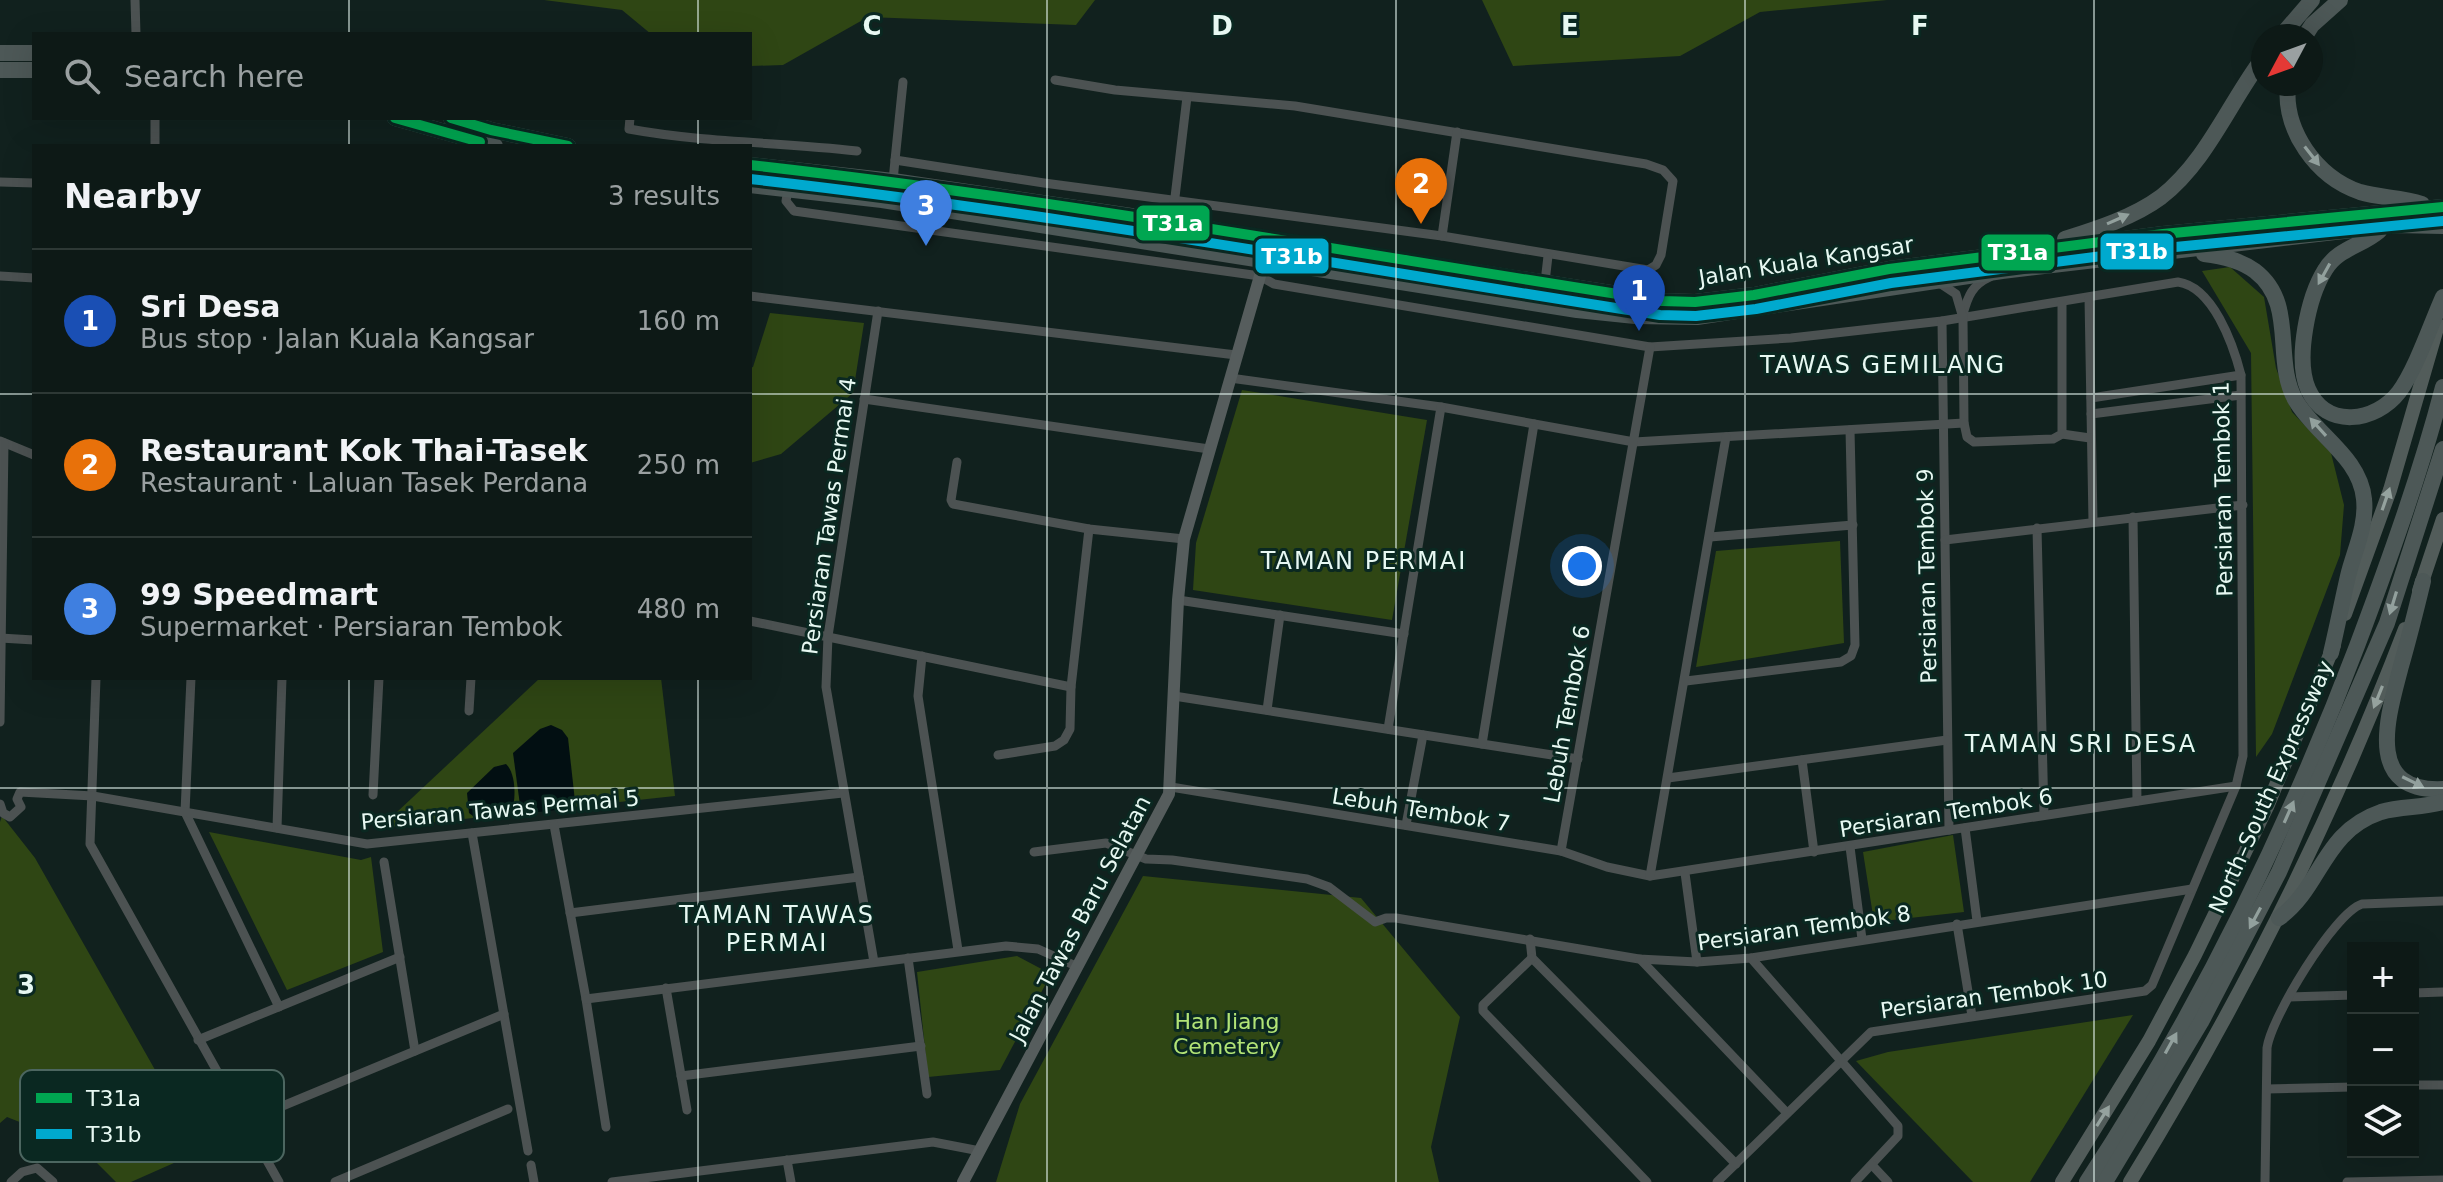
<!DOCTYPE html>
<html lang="en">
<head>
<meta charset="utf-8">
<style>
  body { margin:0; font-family:"DejaVu Sans",sans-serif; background:#1b2623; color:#f1f3f6 }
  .controls { position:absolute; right:24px; bottom:24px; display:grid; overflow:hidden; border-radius:0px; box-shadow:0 8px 32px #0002 }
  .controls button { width:72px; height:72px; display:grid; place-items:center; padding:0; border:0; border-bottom:2px solid #2d3835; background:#0d1916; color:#f1f3f6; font:40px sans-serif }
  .compass { position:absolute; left:2251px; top:24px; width:72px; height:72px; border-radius:50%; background:#0d1916; box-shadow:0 8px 32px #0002; rotate:229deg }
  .you { position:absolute; left:1582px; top:566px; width:28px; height:28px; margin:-20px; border:6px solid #fff; border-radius:50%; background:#1a73e8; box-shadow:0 0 0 12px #1a73e833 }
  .badge { display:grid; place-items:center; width:52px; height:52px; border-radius:50%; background:#1a73e8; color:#fff; font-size:26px; font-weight:700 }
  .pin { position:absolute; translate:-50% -66px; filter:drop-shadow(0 2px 4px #0008) }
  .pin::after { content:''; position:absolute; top:42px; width:28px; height:24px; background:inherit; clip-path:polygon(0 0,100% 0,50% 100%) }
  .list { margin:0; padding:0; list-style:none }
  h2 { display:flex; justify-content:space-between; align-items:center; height:104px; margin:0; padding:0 32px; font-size:34px }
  h2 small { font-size:26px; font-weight:400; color:#9aa0a1 }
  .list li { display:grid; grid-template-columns:52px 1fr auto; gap:24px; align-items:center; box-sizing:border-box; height:144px; padding:0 32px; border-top:2px solid #2d3835 }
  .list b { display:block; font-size:30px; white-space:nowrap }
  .list p { margin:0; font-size:26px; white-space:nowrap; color:#9aa0a1 }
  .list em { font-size:26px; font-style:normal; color:#9aa0a1 }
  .icon { flex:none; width:44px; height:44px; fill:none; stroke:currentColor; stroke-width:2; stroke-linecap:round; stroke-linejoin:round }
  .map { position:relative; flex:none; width:2443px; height:1182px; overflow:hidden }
  .search { position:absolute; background:#0d1916; box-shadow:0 8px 32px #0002; left:32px; top:32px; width:720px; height:88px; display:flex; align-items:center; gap:20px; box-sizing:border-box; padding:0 28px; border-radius:0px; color:#9aa0a1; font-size:30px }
  .panel { position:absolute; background:#0d1916; box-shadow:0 8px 32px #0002; left:32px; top:144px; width:720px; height:536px; border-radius:0px }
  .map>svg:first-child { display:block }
</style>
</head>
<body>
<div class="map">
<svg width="2443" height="1182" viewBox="0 0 2443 1182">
  <rect width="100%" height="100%" fill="#11211e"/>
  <g fill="#2f4614">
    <polygon points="544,0 1095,0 1076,25 868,17 783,65 750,66 750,34 651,34 622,10"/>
    <polygon points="1482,0 1887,0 1760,12 1680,56 1513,66"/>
    <polygon points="2230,267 2264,297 2276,368 2292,412 2331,453 2344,505 2340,555 2272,734 2256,757 2251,353 2202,271"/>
    <polygon points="770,313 864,323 853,393 781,454 750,463 750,368 753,367"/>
    <polygon points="1242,390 1427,420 1392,620 1193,590 1196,543"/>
    <polygon points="1840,541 1844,643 1696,667 1716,551"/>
    <polygon points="540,678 661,678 675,796 380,828"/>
    <polygon points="2,816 35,858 201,1151 131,1182 116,1182 80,1146 7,1117 0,1123 0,822"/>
    <polygon points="209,832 361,860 371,857 383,952 287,990"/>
    <polygon points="1953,835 1964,912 1874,922 1863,852"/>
    <polygon points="1143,876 1361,898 1460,1017 1431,1147 1439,1182 996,1182 1020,1104"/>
    <polygon points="1017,956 1051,974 1000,1070 928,1077 917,972"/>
    <polygon points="2133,1015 2030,1182 1973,1182 1856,1061 1888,1052"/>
  </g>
  <g fill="#020f12">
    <polygon points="551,725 562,730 568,738 575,801 566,809 529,813 520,805 513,753 540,729"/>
    <path d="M506,764C516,773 516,799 512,811L504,817L477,819L469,813L467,793L494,767Z"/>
  </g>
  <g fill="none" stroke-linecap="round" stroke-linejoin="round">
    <g stroke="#4c5252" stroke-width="9">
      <polyline points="135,0 136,34"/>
      <path d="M630,118L629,129C705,143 781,142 857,151"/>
      <polyline points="155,146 155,118"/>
      <polyline points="895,160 903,82"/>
      <polyline points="893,181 895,160 1044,183 1442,236 1648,270 1656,265 1661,255 1673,181 1663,170 1646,164 1295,106 1115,90 1055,80"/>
      <polyline points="0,182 34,183"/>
      <path d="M788,189L786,201L794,211L1260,276L1274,284L1650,347L1791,338L1942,321L2178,282C2213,287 2233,344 2241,375L2243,756L2236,786L2152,985L2145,991L1871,1032L1717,1182"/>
      <polyline points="1172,222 1187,97"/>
      <polyline points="1442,236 1457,132"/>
      <polyline points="0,276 34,278"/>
      <polyline points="1545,282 1548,256"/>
      <polyline points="750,296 1236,355"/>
      <polyline points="2089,298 2093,522"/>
      <path d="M1963,314C1968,296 1972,285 1990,277"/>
      <polyline points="1942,321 1949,830"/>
      <polyline points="1230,378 1441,407 1634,442 1964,423 1963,318 1956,294 1938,282"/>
      <polyline points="2091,398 2241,375"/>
      <polyline points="864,399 1209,449"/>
      <polyline points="2091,414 2241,395"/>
      <polyline points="1964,423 1967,437 1974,442 2053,439 2062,434 2062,303"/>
      <polyline points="2062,434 2090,438"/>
      <polyline points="0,441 34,455"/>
      <polyline points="957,462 951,500 953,504 1089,529 1184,539"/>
      <polyline points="2133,517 2137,801"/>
      <polyline points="2037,528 2044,815"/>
      <polyline points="1710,537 1853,525"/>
      <polyline points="1945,540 2243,505"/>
      <polyline points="1178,600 1404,634"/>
      <polyline points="750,621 1071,687"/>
      <polyline points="0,638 34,640"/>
      <polyline points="922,656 918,696 958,950"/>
      <polyline points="96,678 90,844 279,1182"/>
      <polyline points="191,678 185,812 279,1007"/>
      <polyline points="1686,681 1841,662 1851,656 1855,645 1850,430"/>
      <polyline points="1174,696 1578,759"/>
      <polyline points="1267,710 1280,615"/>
      <polyline points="469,711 471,678"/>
      <polyline points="0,722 4,443"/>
      <polyline points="1388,729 1441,407"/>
      <polyline points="1482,744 1534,424"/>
      <polyline points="998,755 1055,746 1064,740 1070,729 1071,687 1089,529"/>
      <polyline points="1802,760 1814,852"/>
      <polyline points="1668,778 1947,740"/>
      <polyline points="1171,787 1561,851 1607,867 1650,876 2236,786"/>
      <polyline points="373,795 379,678"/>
      <polyline points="0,804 3,813 10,817 21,807 17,799 20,792 93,796 367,844 843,793"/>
      <polyline points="554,825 586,999 606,1127"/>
      <polyline points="1406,825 1423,735"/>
      <polyline points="277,828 282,678"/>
      <polyline points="1965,828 1977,921"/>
      <polyline points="472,833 528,1151"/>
      <polyline points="1850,847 1862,939"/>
      <polyline points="1561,851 1650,347"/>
      <polyline points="1034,852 1106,843 1146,859 1172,860 1307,879 1329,887 1375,922 1386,918 1396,918 1639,959 1697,962 1751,958 2192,889"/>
      <polyline points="384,862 415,1051"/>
      <polyline points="1685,873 1697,962"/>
      <polyline points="1650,876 1726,437"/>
      <polyline points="570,913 859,877"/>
      <polyline points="1957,924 1972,1016"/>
      <polyline points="1530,939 1532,958 1736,1164"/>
      <polyline points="908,958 927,1094"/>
      <polyline points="1532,958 1483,1005 1483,1011 1647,1182"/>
      <polyline points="1751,958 1898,1126 1898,1136 1855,1182"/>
      <polyline points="1640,959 1787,1113"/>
      <polyline points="874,962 826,687 828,636 878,311"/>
      <polyline points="666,988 687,1110"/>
      <polyline points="2413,993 2443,992"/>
      <polyline points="2289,997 2353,995"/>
      <polyline points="586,999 1006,946 1038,949 1076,966"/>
      <polyline points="198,1040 400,957"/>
      <polyline points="681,1076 921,1046"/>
      <polyline points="2413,1085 2443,1085"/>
      <polyline points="2267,1089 2353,1087"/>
      <polyline points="244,1122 504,1014"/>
      <polyline points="787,1160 791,1182"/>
      <polyline points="531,1165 534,1182"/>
      <polyline points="1872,1165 1888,1182"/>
      <polyline points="11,1182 22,1172 37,1168 53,1182"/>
      <polyline points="335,1182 508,1109"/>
      <polyline points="612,1182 933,1142 980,1151"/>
      <path d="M2265,1182L2267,1048C2271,1018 2334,913 2362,904L2443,901"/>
      <polyline points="2347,1182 2443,1180"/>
    </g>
    <polyline stroke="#565d5d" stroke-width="12" points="963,1182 1169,794 1178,600 1184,539 1260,276 1265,239"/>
    <g stroke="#525c5a" stroke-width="14">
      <polyline points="2419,591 2443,519"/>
      <polyline points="2345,614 2390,490 2438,325"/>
      <polyline points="2062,1182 2149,1041 2195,955 2267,807 2334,645"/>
      <path d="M2130,1182C2238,1006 2331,823 2405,629"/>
    </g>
    <g stroke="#4d5857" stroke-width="16">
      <polyline points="2281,36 2312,0"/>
      <polyline points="2305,36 2312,25 2340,0"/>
      <polyline points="0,53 34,53"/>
      <polyline points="0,70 34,70"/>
      <path d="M2288,84C2283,130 2316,177 2360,192C2380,198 2401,197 2422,204"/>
      <polyline points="395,118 495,146"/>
      <polyline points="451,118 491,130 568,146"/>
      <polyline points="750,165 893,181 1172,222 1265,239 1662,301 1695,302 1754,295 1889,269 2163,234 2443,207"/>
      <polyline points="750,185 882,200 1577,310 1635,316 1697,317 2002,271 2395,225 2443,226"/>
      <path d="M2379,231C2362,246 2338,248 2325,270C2308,297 2295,359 2308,389C2326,430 2376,422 2399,392C2416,369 2431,324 2443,297"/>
      <path d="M2065,239C2097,229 2134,217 2161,197C2207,161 2229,103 2263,58"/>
      <path d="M2204,254C2223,256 2240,260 2255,271C2298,304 2272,360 2296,401C2316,435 2360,457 2364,499C2367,526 2354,551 2348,576C2342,602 2337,628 2331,653"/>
      <path d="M2423,581C2416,610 2409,638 2401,666C2389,713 2362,793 2443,789"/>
      <path d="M2279,918C2322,887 2322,832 2381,812C2401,806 2423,808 2443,802"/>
      <path d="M2087,1182C2197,1014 2286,833 2357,646C2389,561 2420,475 2443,387"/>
      <polyline points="2105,1182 2201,1022 2279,872 2387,623 2443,449"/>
    </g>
    <g stroke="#0a2821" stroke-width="16">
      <g id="bus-1">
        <polyline points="395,118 480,142"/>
        <polyline points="451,118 491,130 568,146"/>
        <path d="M750,165C1056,199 1358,254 1662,301L1695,302L1754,295L1889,269L2163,234L2443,207"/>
      </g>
    </g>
    <g stroke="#0a2821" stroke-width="16">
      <path id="bus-2" d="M750,179C1055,213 1357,268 1660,315L1696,316L1756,309L1891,283L2165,248L2443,221"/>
    </g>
    <use href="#bus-1" stroke="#00a651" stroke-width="10"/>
    <use href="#bus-2" stroke="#00a9ce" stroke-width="10"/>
  </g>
  <defs><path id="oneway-solid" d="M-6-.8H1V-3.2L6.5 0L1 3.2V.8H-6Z" transform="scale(2)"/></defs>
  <g fill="#92a09d">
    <use href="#oneway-solid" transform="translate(2312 156) rotate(52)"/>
    <use href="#oneway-solid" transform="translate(2118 219) rotate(-24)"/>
    <use href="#oneway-solid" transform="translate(2324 274) rotate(119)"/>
    <use href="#oneway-solid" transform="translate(2318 427) rotate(-132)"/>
    <use href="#oneway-solid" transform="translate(2393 603) rotate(107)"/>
    <use href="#oneway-solid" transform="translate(2413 782) rotate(26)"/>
    <use href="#oneway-solid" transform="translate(2289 812) rotate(-66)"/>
    <use href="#oneway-solid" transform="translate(2255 918) rotate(118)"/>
    <use href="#oneway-solid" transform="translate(2171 1043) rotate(-61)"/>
  </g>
  <g fill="#95a29e">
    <use href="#oneway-solid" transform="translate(2386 499) rotate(-71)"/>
    <use href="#oneway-solid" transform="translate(2378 697) rotate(112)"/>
    <use href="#oneway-solid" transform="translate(2103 1116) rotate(-58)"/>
  </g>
  <path fill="none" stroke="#e7f8f2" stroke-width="2" stroke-opacity="0.55" d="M349,0V34M698,0V34M1047,0V1182M1396,0V1182M1745,0V1182M2094,0V1182M349,118V146M698,118V146M0,394H34M750,394H2443M349,678V1182M698,678V1182M0,788H2443"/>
  <g text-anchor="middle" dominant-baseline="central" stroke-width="6" stroke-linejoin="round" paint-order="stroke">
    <g font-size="22" fill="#e7f8f2" stroke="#0a2821">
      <text transform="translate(1806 261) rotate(-9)">Jalan Kuala Kangsar</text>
      <text transform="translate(2223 489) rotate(-91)">Persiaran Tembok 1</text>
      <text transform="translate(829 516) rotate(-82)">Persiaran Tawas Permai 4</text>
      <text transform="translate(1927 576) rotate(-91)">Persiaran Tembok 9</text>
      <text transform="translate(1567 714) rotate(-80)">Lebuh Tembok 6</text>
      <text transform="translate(2271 787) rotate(-66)">North–South Expressway</text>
      <text transform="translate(500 810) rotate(-5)">Persiaran Tawas Permai 5</text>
      <text transform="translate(1421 810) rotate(9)">Lebuh Tembok 7</text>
      <text transform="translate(1946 813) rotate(-9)">Persiaran Tembok 6</text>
      <text transform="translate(1080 919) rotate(-62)">Jalan Tawas Baru Selatan</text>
      <text transform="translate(1804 928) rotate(-8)">Persiaran Tembok 8</text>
      <text transform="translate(1994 995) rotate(-8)">Persiaran Tembok 10</text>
    </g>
    <g font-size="22" fill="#b2e476" stroke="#0a2821">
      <text x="1227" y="1021">Han Jiang<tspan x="1227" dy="25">Cemetery</tspan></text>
    </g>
    <g font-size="24" letter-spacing="2" fill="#e7f8f2" stroke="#0a2821">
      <text x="1883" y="365">TAWAS GEMILANG</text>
      <text x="1364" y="561">TAMAN PERMAI</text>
      <text x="2081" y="744">TAMAN SRI DESA</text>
      <text x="777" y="915">TAMAN TAWAS<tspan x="777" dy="28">PERMAI</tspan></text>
    </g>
  </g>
  <rect x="20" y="1070" width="264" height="92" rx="12" fill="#0a2821" stroke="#4c6660" stroke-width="2"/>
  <rect x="36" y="1093" width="36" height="10" fill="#00a651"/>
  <rect x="36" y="1129" width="36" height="10" fill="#00a9ce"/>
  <g font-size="22" fill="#e7f8f2">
    <text x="86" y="1106">T31a</text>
    <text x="86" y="1142">T31b</text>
  </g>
  <g font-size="26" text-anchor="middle" font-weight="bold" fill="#e7f8f2" stroke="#0a2821" stroke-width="6" stroke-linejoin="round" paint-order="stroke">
    <text x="872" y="35">C</text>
    <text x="1222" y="35">D</text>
    <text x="1570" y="35">E</text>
    <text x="1920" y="35">F</text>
    <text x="26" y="994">3</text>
  </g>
  <g stroke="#0a2821" stroke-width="3">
    <rect x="1135" y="204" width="76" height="38" rx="8" fill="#00a651"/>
    <rect x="2099" y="232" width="76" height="39" rx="8" fill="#00a9ce"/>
    <rect x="1980" y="233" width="76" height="39" rx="8" fill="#00a651"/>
    <rect x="1254" y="237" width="76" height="38" rx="8" fill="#00a9ce"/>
  </g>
  <g font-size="22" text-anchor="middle" font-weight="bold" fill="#fff">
    <text x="1173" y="231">T31a</text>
    <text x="2137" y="259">T31b</text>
    <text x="2018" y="260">T31a</text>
    <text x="1292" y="264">T31b</text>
  </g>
</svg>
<div class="controls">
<button>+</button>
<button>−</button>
<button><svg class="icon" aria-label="layers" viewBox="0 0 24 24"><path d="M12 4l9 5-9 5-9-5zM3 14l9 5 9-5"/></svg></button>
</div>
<svg class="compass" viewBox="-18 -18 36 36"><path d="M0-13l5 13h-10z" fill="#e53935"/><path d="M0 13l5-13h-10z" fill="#9aa0a1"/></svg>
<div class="you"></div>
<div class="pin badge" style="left:1639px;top:331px;background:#1a4fb4">1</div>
<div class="pin badge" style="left:1421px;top:224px;background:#e8710a">2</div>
<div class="pin badge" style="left:926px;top:246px;background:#3f7fe0">3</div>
<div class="search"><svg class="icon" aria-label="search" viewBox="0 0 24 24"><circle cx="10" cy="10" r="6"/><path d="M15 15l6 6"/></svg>Search here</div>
<section class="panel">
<h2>Nearby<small>3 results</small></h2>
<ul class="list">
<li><span class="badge" style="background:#1a4fb4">1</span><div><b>Sri Desa</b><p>Bus stop · Jalan Kuala Kangsar</p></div><em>160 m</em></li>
<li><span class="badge" style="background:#e8710a">2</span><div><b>Restaurant Kok Thai-Tasek</b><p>Restaurant · Laluan Tasek Perdana</p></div><em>250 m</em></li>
<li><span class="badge" style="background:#3f7fe0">3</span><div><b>99 Speedmart</b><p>Supermarket · Persiaran Tembok</p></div><em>480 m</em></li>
</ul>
</section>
</div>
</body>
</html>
